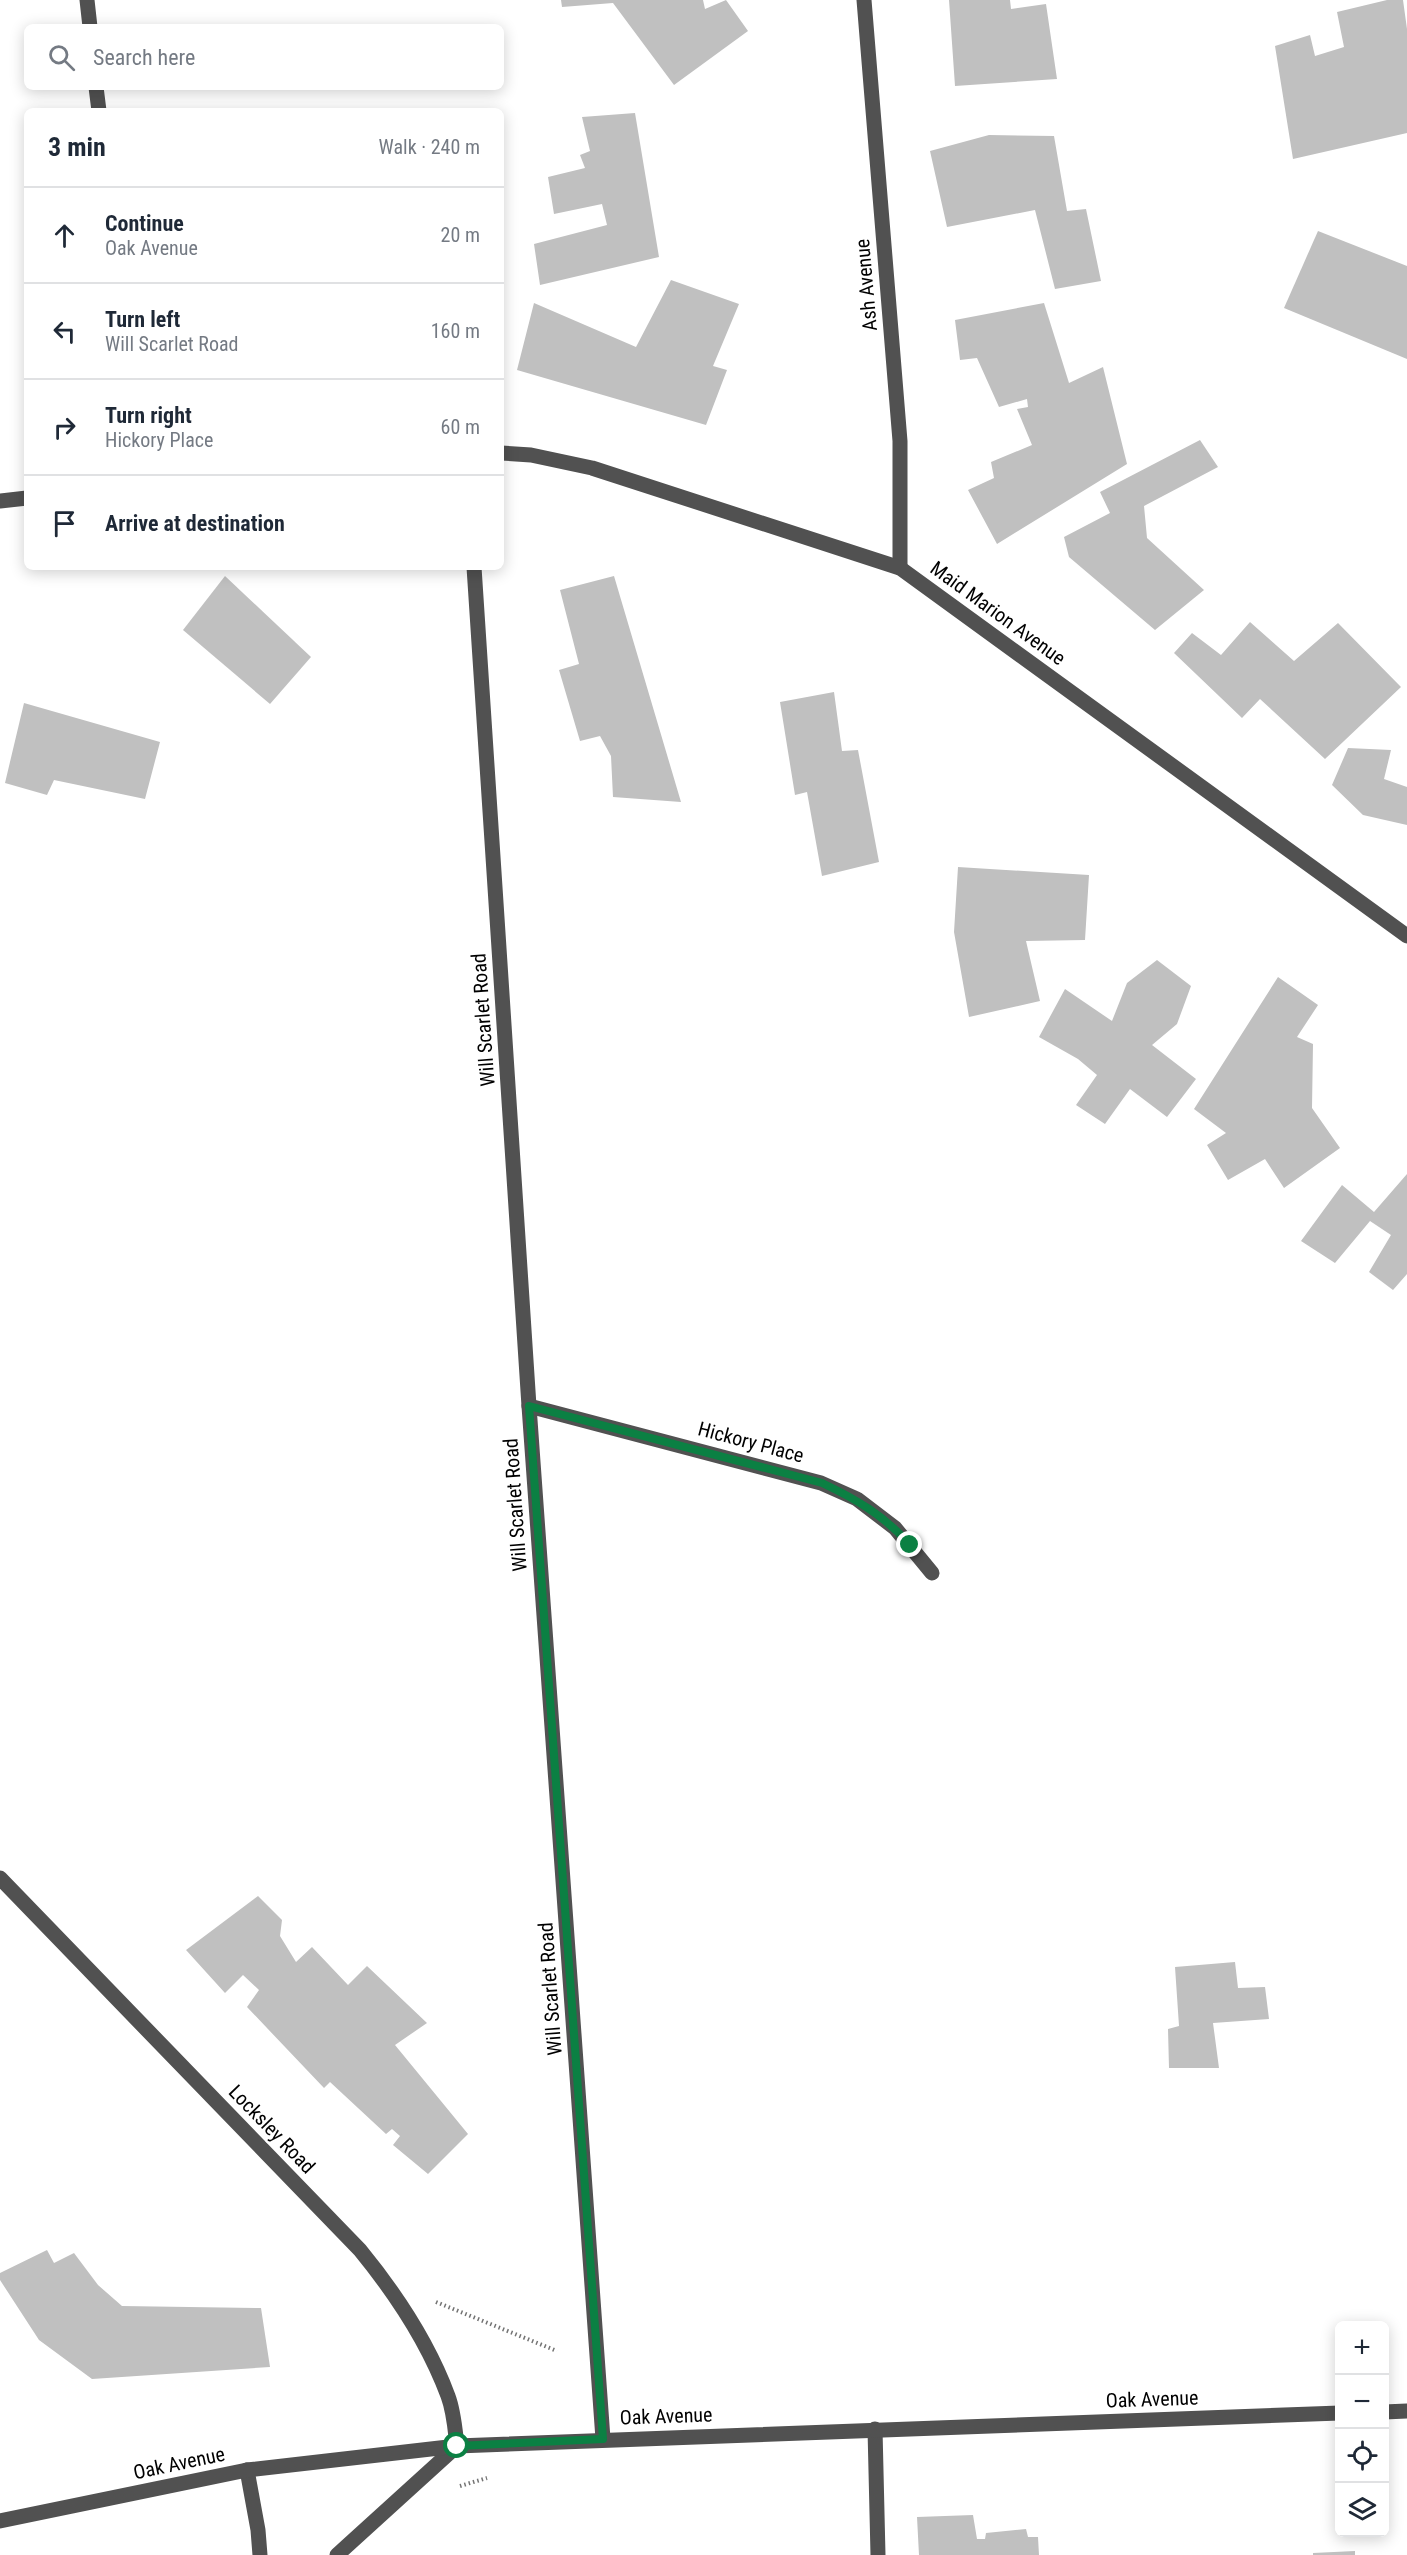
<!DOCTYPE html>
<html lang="en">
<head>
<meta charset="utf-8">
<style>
  body { margin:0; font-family:"Roboto Condensed",sans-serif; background:#f6f6f7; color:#1f2937 }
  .controls { position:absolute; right:18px; bottom:18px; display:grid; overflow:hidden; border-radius:9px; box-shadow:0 3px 15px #0003 }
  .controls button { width:54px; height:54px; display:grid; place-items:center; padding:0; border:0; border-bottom:2px solid #e0e1e3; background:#fff; color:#1f2937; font:30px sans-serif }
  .stop { position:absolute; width:18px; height:18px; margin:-14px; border:4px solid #0b8043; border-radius:50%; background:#fff }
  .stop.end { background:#0b8043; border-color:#fff; box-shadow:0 2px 6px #0008 }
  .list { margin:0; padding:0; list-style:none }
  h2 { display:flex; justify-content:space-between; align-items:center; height:78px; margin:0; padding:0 24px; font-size:26px }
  h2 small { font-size:20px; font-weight:400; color:#747a83 }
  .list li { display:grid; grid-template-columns:39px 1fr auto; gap:18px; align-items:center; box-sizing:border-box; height:96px; padding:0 24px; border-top:2px solid #e0e1e3 }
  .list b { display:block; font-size:22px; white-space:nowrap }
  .list p { margin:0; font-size:20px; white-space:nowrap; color:#747a83 }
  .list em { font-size:20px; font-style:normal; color:#747a83 }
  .icon { flex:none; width:33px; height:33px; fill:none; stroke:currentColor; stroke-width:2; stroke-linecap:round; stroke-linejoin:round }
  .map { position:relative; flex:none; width:1407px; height:2555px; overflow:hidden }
  .search { position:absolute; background:#fff; box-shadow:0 3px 15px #0003; left:24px; top:24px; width:480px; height:66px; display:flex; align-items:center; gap:15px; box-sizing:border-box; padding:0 21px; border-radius:9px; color:#747a83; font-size:22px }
  .panel { position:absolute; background:#fff; box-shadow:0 3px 15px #0003; left:24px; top:108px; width:480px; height:462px; border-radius:9px }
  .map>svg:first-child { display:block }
</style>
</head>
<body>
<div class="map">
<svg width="1407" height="2555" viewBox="0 0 1407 2555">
  <rect width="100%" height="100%" fill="#fff"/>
  <g fill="#c0c0c0">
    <polygon points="561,0 703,0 705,9 726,0 748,31 674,85 613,3 562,7"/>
    <polygon points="949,0 1010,0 1011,9 1046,4 1057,79 955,86"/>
    <polygon points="1387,0 1403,0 1407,29 1407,133 1293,159 1275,46 1310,35 1315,56 1344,47 1337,12"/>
    <polygon points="635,113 659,257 540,285 534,244 607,225 602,204 554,214 548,177 585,168 580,155 590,151 582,117"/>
    <polygon points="989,135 1054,136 1067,211 1086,209 1101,281 1055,289 1035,210 947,227 930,151"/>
    <polygon points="1318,231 1407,266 1407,359 1284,308"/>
    <polygon points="671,280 739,304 713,366 727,370 706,425 517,370 534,303 636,347"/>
    <polygon points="1044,303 1069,383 1103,367 1127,464 997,544 968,490 994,478 991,462 1032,445 1017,409 1028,407 1027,399 999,407 977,358 960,360 955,320"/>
    <polygon points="1200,440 1218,467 1144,506 1147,538 1204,590 1155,630 1069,557 1064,537 1110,513 1100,492"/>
    <polygon points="225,576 311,657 270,704 183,630"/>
    <polygon points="614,576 681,802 613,797 611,756 600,736 580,741 559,670 579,664 560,590"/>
    <polygon points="1250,622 1294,661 1338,623 1401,687 1325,759 1260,699 1242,718 1174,653 1192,633 1221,655"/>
    <polygon points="834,692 842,751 858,750 879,862 822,876 807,792 795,795 780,702"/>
    <polygon points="24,703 160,742 145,799 54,780 47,795 5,783"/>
    <polygon points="1348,748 1391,750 1384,779 1407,787 1407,825 1363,815 1332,785"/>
    <polygon points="958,867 1089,875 1085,940 1026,941 1040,1001 969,1017 954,932"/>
    <polygon points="1157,960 1191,986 1177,1024 1152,1045 1196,1079 1167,1117 1130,1089 1105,1124 1076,1105 1097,1075 1078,1059 1039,1037 1065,989 1112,1021 1127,983"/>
    <polygon points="1278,977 1318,1005 1297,1037 1313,1044 1312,1108 1340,1148 1284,1188 1265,1159 1228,1180 1207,1145 1226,1133 1194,1109"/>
    <polygon points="1407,1174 1407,1274 1393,1290 1369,1272 1391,1235 1370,1221 1335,1263 1301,1241 1342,1185 1374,1212"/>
    <polygon points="258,1896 282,1920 280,1936 296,1962 312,1947 348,1985 367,1966 427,2023 395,2045 468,2134 428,2174 393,2145 400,2136 392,2129 386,2134 330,2082 324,2088 247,2007 259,1990 243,1975 225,1993 186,1950"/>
    <polygon points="1235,1962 1238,1988 1265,1987 1269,2019 1213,2023 1219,2068 1169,2068 1168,2029 1179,2026 1175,1967"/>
    <polygon points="47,2250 54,2263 74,2253 98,2285 122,2306 261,2308 270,2367 92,2379 39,2340 0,2280 0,2273"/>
    <polygon points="973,2515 977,2539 985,2539 986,2533 1026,2529 1028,2537 1038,2537 1039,2555 919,2555 917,2517"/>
    <polygon points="1355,2551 1355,2555 1313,2555 1313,2553"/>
  </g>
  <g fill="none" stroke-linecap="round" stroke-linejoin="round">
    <g stroke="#737373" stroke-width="4" stroke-dasharray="1.5 3" stroke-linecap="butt">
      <polyline points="436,2302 557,2351"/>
      <polyline points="460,2486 487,2478"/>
    </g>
    <g stroke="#515151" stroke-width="15">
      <polyline points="87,0 90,27"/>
      <polyline points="864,0 900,441 900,568"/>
      <polyline points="96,87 99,111"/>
      <polyline points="501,453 531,455 592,468 900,568 1407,936"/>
      <polyline points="0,501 27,498"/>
      <polyline points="474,567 529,1406 603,2439"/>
      <polyline points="529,1406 821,1483 857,1499 895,1528 932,1573"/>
      <path d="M0,1878L360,2250C396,2294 428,2342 448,2396C454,2412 455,2429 457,2446L337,2555"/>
      <polyline points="1384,2412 1407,2411"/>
      <polyline points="875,2429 878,2555"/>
      <polyline points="247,2470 258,2530 260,2555"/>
      <polyline points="0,2521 247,2470 457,2446 1340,2413"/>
    </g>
  </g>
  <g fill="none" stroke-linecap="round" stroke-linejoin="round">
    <path stroke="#0b8043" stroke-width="8" d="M457,2446L603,2439L529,1406L822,1483C856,1499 885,1516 910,1545"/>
  </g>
  <g text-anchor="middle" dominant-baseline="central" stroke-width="4.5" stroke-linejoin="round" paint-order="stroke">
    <g font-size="20" fill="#000" stroke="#fff">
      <text transform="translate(866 285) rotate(-95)">Ash Avenue</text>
      <text transform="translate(998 613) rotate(36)">Maid Marion Avenue</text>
      <text transform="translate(483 1020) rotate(-94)">Will Scarlet Road</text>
      <text transform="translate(751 1442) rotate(15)">Hickory Place</text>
      <text transform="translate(515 1505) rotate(-94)">Will Scarlet Road</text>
      <text transform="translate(550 1989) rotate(-94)">Will Scarlet Road</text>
      <text transform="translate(272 2129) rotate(46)">Locksley Road</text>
      <text transform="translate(1152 2399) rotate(-2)">Oak Avenue</text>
      <text transform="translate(666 2416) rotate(-2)">Oak Avenue</text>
      <text transform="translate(179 2463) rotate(-12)">Oak Avenue</text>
    </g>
  </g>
</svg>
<div class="controls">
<button>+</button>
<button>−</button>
<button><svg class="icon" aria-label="locate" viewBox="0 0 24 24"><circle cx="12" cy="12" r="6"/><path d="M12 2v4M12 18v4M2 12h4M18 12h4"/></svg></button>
<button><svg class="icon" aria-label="layers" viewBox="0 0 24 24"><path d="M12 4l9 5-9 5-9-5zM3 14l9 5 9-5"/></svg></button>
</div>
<div class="stop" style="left:457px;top:2446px"></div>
<div class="stop end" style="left:910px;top:1545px"></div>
<div class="search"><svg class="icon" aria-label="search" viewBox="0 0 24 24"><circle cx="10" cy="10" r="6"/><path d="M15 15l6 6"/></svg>Search here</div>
<section class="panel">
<h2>3 min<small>Walk · 240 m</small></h2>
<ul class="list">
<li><svg class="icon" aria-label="ahead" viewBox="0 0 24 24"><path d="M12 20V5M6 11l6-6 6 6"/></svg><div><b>Continue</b><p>Oak Avenue</p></div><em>20 m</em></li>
<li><svg class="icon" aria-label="left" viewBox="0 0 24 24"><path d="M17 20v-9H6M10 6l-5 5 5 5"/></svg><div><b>Turn left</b><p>Will Scarlet Road</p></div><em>160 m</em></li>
<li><svg class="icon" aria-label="right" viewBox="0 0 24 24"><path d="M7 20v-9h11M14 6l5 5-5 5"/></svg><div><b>Turn right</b><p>Hickory Place</p></div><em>60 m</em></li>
<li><svg class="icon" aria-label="arrive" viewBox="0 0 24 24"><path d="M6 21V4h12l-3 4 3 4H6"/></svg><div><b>Arrive at destination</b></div></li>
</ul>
</section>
</div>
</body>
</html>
